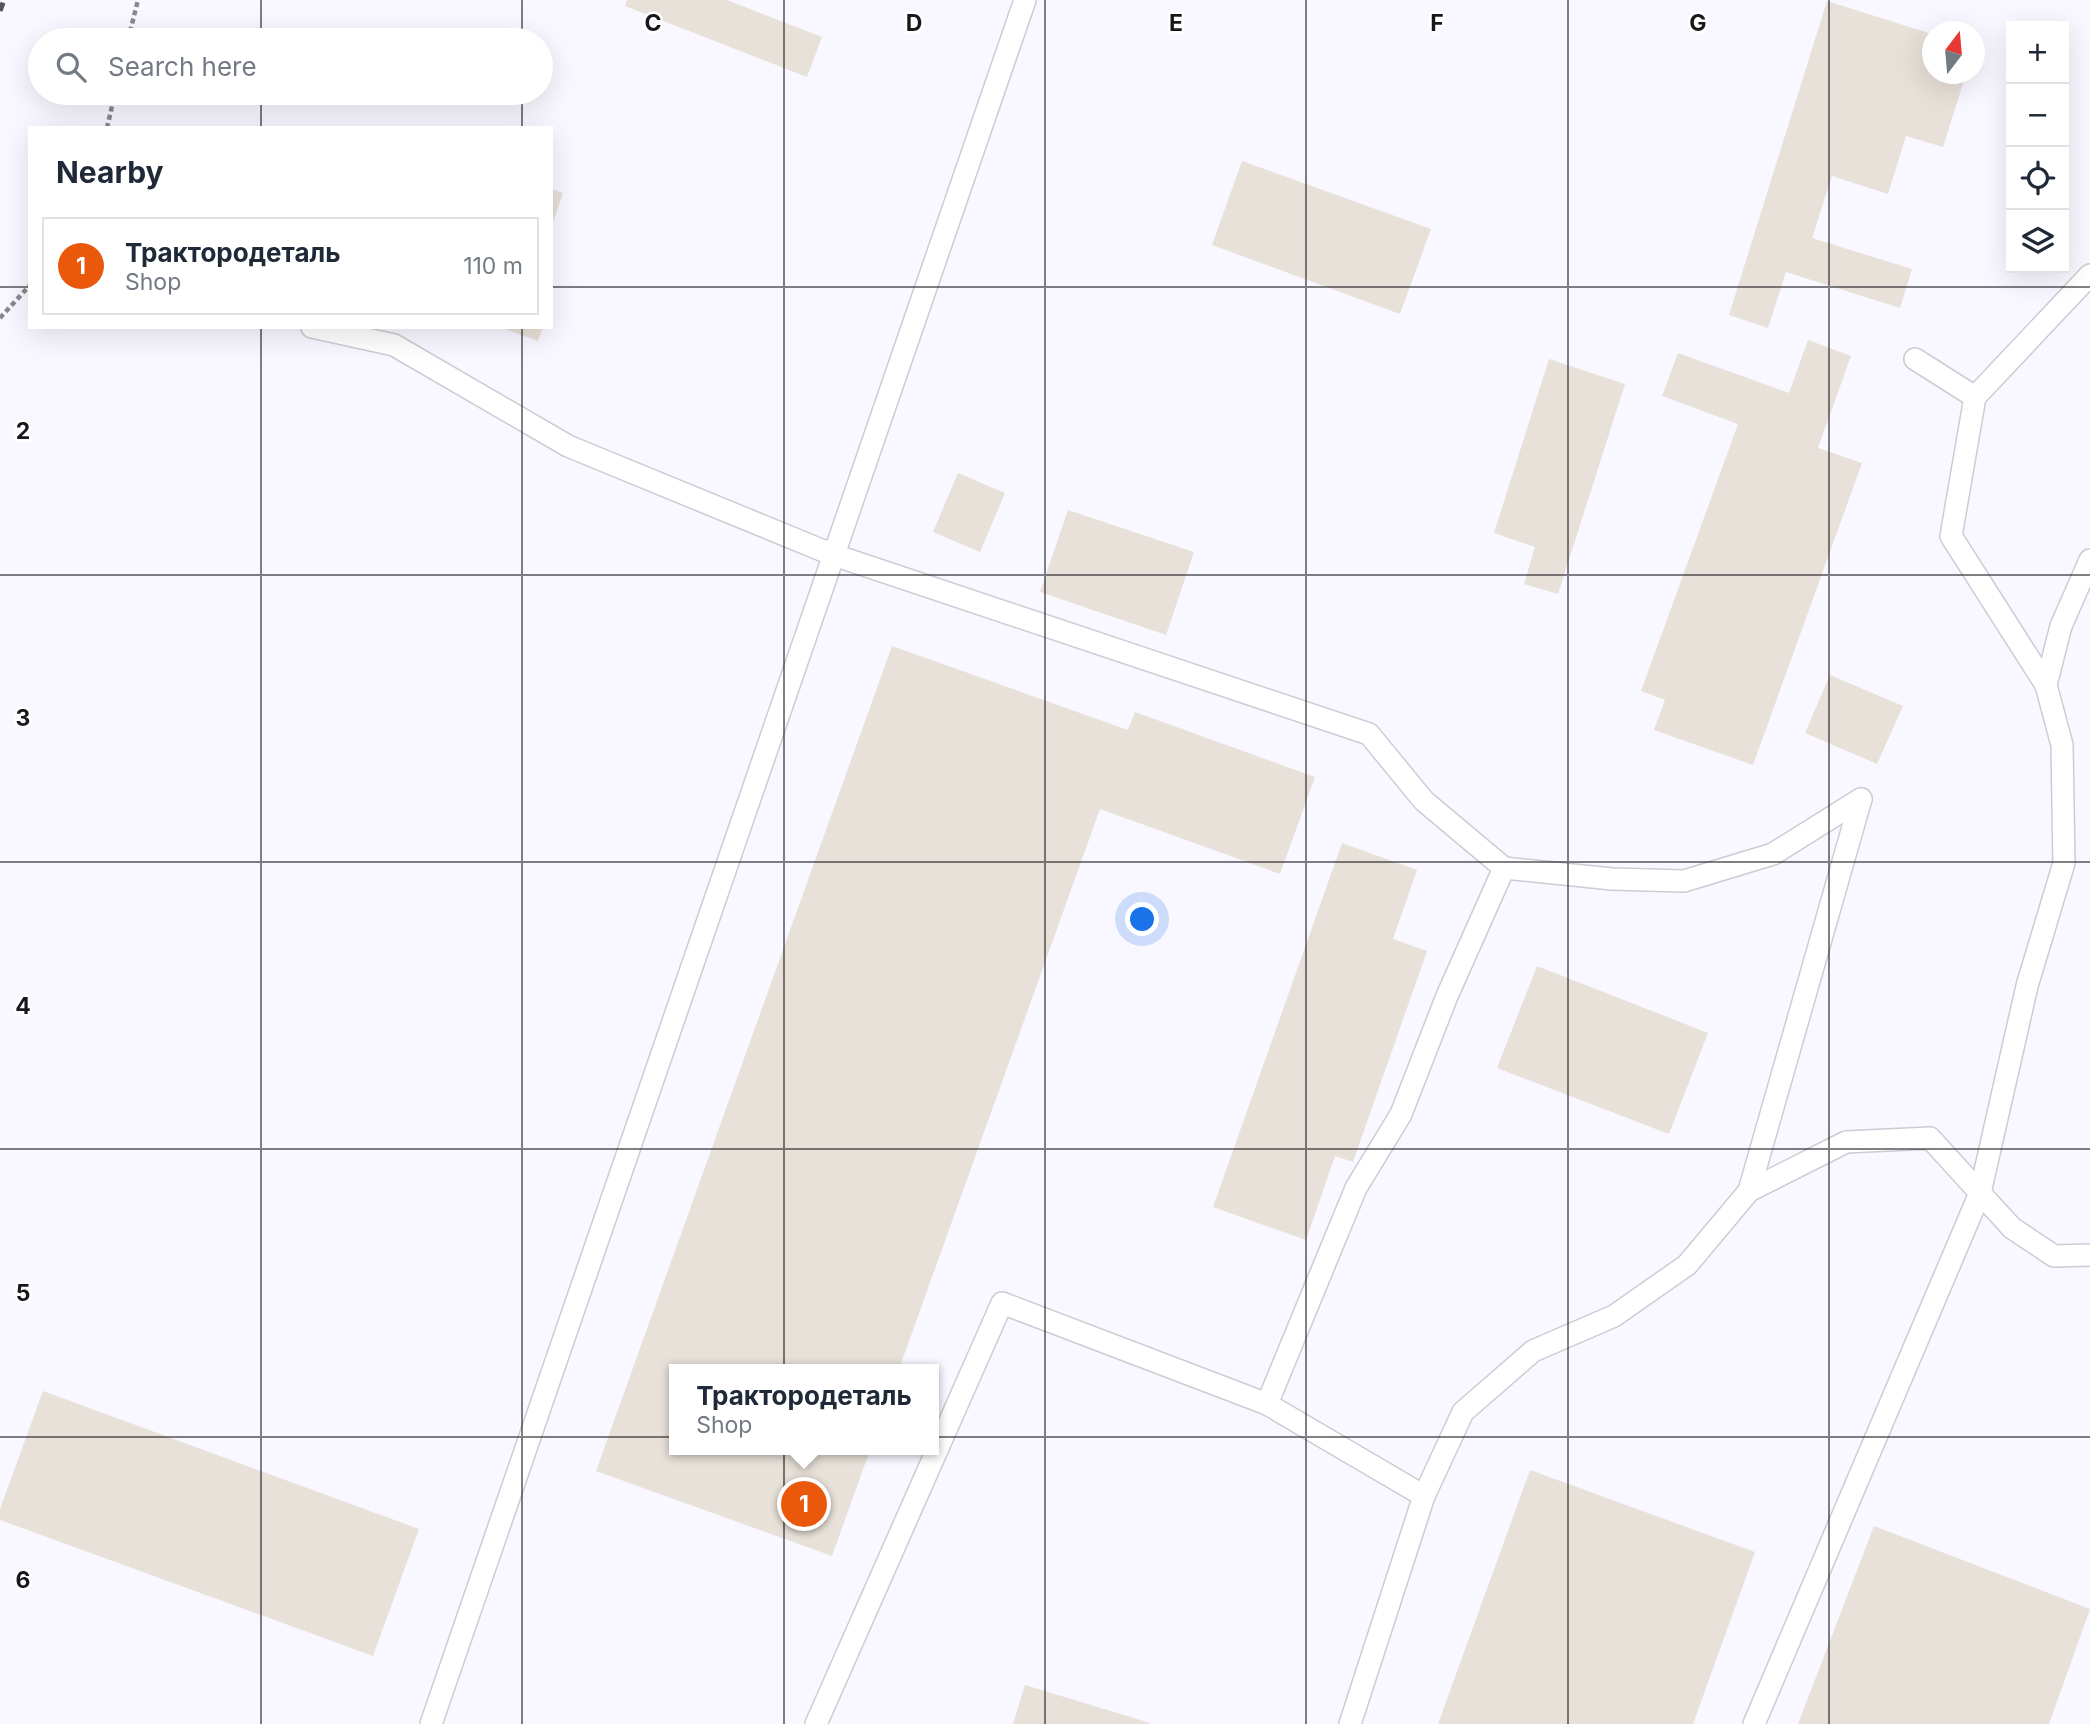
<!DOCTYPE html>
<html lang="en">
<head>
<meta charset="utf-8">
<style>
  body { margin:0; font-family:Inter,sans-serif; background:#f2f2f3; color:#1f2937 }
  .controls { position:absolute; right:21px; top:21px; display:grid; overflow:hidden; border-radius:0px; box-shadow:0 7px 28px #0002 }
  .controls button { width:63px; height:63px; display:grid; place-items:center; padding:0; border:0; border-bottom:2px solid #e0e1e3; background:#fff; color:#1f2937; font:35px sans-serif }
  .compass { position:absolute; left:1922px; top:21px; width:63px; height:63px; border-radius:50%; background:#fff; box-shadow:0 7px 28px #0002; rotate:16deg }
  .you { position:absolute; left:1143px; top:920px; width:24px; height:24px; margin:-18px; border:5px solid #fff; border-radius:50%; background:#1a73e8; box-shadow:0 0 0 10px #1a73e833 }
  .badge { display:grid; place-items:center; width:46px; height:46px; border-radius:50%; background:#ea580c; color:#fff; font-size:23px; font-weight:700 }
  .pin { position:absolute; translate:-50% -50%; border:4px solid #fff; box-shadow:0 2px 7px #0006 }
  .popup { position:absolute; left:669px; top:1364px; width:270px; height:91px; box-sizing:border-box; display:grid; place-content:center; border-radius:0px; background:#fff; filter:drop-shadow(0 2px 5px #0005); font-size:23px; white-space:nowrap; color:#747a83 }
  .popup b { font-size:26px; color:#1f2937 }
  .popup::after { content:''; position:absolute; left:50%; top:100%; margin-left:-14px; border:14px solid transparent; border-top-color:#fff }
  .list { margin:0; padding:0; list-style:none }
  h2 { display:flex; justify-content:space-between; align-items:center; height:91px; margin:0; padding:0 28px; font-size:30px }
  h2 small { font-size:23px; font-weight:400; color:#747a83 }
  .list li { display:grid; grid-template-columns:46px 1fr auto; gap:21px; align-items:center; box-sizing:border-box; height:98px; margin:0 14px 14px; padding:0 14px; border:2px solid #e0e1e3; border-radius:0px }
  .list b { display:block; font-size:26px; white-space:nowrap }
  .list p { margin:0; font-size:23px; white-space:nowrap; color:#747a83 }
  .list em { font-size:23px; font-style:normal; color:#747a83 }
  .icon { flex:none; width:38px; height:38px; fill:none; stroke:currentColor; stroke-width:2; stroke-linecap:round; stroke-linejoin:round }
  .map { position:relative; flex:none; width:2090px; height:1724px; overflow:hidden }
  .search { position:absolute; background:#fff; box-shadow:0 7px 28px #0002; left:28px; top:28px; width:525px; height:77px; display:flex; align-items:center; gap:18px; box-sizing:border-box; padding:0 24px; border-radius:38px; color:#747a83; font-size:26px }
  .panel { position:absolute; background:#fff; box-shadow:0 7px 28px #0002; left:28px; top:126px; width:525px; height:203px; border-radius:0px }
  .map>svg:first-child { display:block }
</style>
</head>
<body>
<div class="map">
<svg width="2090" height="1724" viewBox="0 0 2090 1724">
  <rect width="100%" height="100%" fill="#f9f7ff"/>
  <g fill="#e8e1d9">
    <polygon points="627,0 727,0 822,37 807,77 625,6"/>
    <polygon points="1827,1 1932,34 1932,74 1966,74 1943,147 1906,136 1888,194 1832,176 1812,238 1912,269 1900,308 1786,272 1768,328 1729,315"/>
    <polygon points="1242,161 1431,229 1400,314 1212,245"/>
    <polygon points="551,189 563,193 552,225 551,225"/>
    <polygon points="500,327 543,327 538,341"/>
    <polygon points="1808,340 1851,356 1818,448 1862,463 1753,765 1654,730 1665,700 1641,691 1738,424 1662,396 1678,353 1789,393"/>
    <polygon points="1549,359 1625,384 1558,594 1524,584 1535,547 1494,533"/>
    <polygon points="958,473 1005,493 980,552 933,532"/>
    <polygon points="1068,510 1194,552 1166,635 1040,592"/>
    <polygon points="892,646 1128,730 1135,712 1315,777 1280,874 1100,809 899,1369 674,1369 674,1450 870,1450 832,1556 596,1471"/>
    <polygon points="1830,675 1903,706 1877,764 1805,733"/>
    <polygon points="1342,843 1417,870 1393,939 1427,951 1353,1162 1335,1156 1306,1240 1213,1207"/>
    <polygon points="1537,966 1708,1033 1669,1134 1497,1068"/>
    <polygon points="43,1391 419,1529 373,1656 0,1520 0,1509"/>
    <polygon points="1530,1470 1755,1552 1693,1724 1438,1724"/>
    <polygon points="1874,1526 2090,1609 2049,1724 1798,1724"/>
    <polygon points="1025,1685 1150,1723 1150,1724 1013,1724"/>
  </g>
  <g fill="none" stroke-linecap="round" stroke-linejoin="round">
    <g stroke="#cdcbd4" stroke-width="24">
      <g id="lane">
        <polyline points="312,327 394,345 568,446 831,554 1369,734 1424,801 1504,868"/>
        <polyline points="1915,359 1975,397"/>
        <polyline points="2046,685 1951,536 1975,397 2090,275"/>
        <polyline points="1749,1191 1861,799"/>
        <polyline points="1267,1404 1356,1188 1401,1114 1447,996 1504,868 1612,879 1684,881 1773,854 1861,799"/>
        <polyline points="1424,1496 1463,1412 1533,1351 1614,1316 1687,1265 1749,1191 1846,1142 1930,1138 2012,1228 2054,1256 2090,1255"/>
        <polyline points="431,1724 1025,0"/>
        <polyline points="816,1724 1002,1303 1267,1404 1424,1496 1350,1724"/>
        <polyline points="1754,1724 1980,1193 2027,986 2064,863 2062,745 2046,685 2061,626 2090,560"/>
      </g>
    </g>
    <g stroke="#89888e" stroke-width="4.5" stroke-dasharray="5 3.5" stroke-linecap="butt">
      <polyline points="128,40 138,0"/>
      <polyline points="107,128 115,93"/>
      <polyline points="0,318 30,285"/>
    </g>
    <use href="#lane" stroke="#fff" stroke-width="21"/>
    <polyline stroke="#545358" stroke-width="5" stroke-dasharray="9 9" stroke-linecap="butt" points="0,11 4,0"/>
  </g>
  <path fill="none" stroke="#18171b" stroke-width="2" stroke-opacity="0.55" d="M261,0V40M522,0V40M784,0V1724M1045,0V1724M1306,0V1724M1568,0V1724M1829,0V1724M261,93V128M522,93V128M0,287H30M551,287H2090M261,327V1724M522,327V1724M0,575H2090M0,862H2090M0,1149H2090M0,1437H2090"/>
  <g font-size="23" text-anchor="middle" font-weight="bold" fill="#18171b" stroke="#fff" stroke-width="5" stroke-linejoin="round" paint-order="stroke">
    <text x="653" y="31">C</text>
    <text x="914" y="31">D</text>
    <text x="1176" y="31">E</text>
    <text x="1437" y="31">F</text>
    <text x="1698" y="31">G</text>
    <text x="23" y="439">2</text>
    <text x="23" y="726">3</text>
    <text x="23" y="1014">4</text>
    <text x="23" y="1301">5</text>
    <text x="23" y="1588">6</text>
  </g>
</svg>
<div class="controls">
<button>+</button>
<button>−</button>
<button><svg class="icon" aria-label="locate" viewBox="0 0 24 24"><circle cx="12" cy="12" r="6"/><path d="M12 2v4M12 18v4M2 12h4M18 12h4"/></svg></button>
<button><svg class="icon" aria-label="layers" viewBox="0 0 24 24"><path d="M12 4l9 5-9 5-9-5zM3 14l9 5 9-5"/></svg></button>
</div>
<svg class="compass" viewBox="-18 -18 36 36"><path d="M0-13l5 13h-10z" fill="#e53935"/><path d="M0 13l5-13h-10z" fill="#747a83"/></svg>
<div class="you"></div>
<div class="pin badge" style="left:804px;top:1504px">1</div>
<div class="popup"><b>Трактородеталь</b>Shop</div>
<div class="search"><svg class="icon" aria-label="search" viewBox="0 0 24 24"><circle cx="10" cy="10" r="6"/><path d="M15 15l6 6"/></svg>Search here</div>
<section class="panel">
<h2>Nearby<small></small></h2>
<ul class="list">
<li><span class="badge">1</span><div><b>Трактородеталь</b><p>Shop</p></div><em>110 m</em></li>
</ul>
</section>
</div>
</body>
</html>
